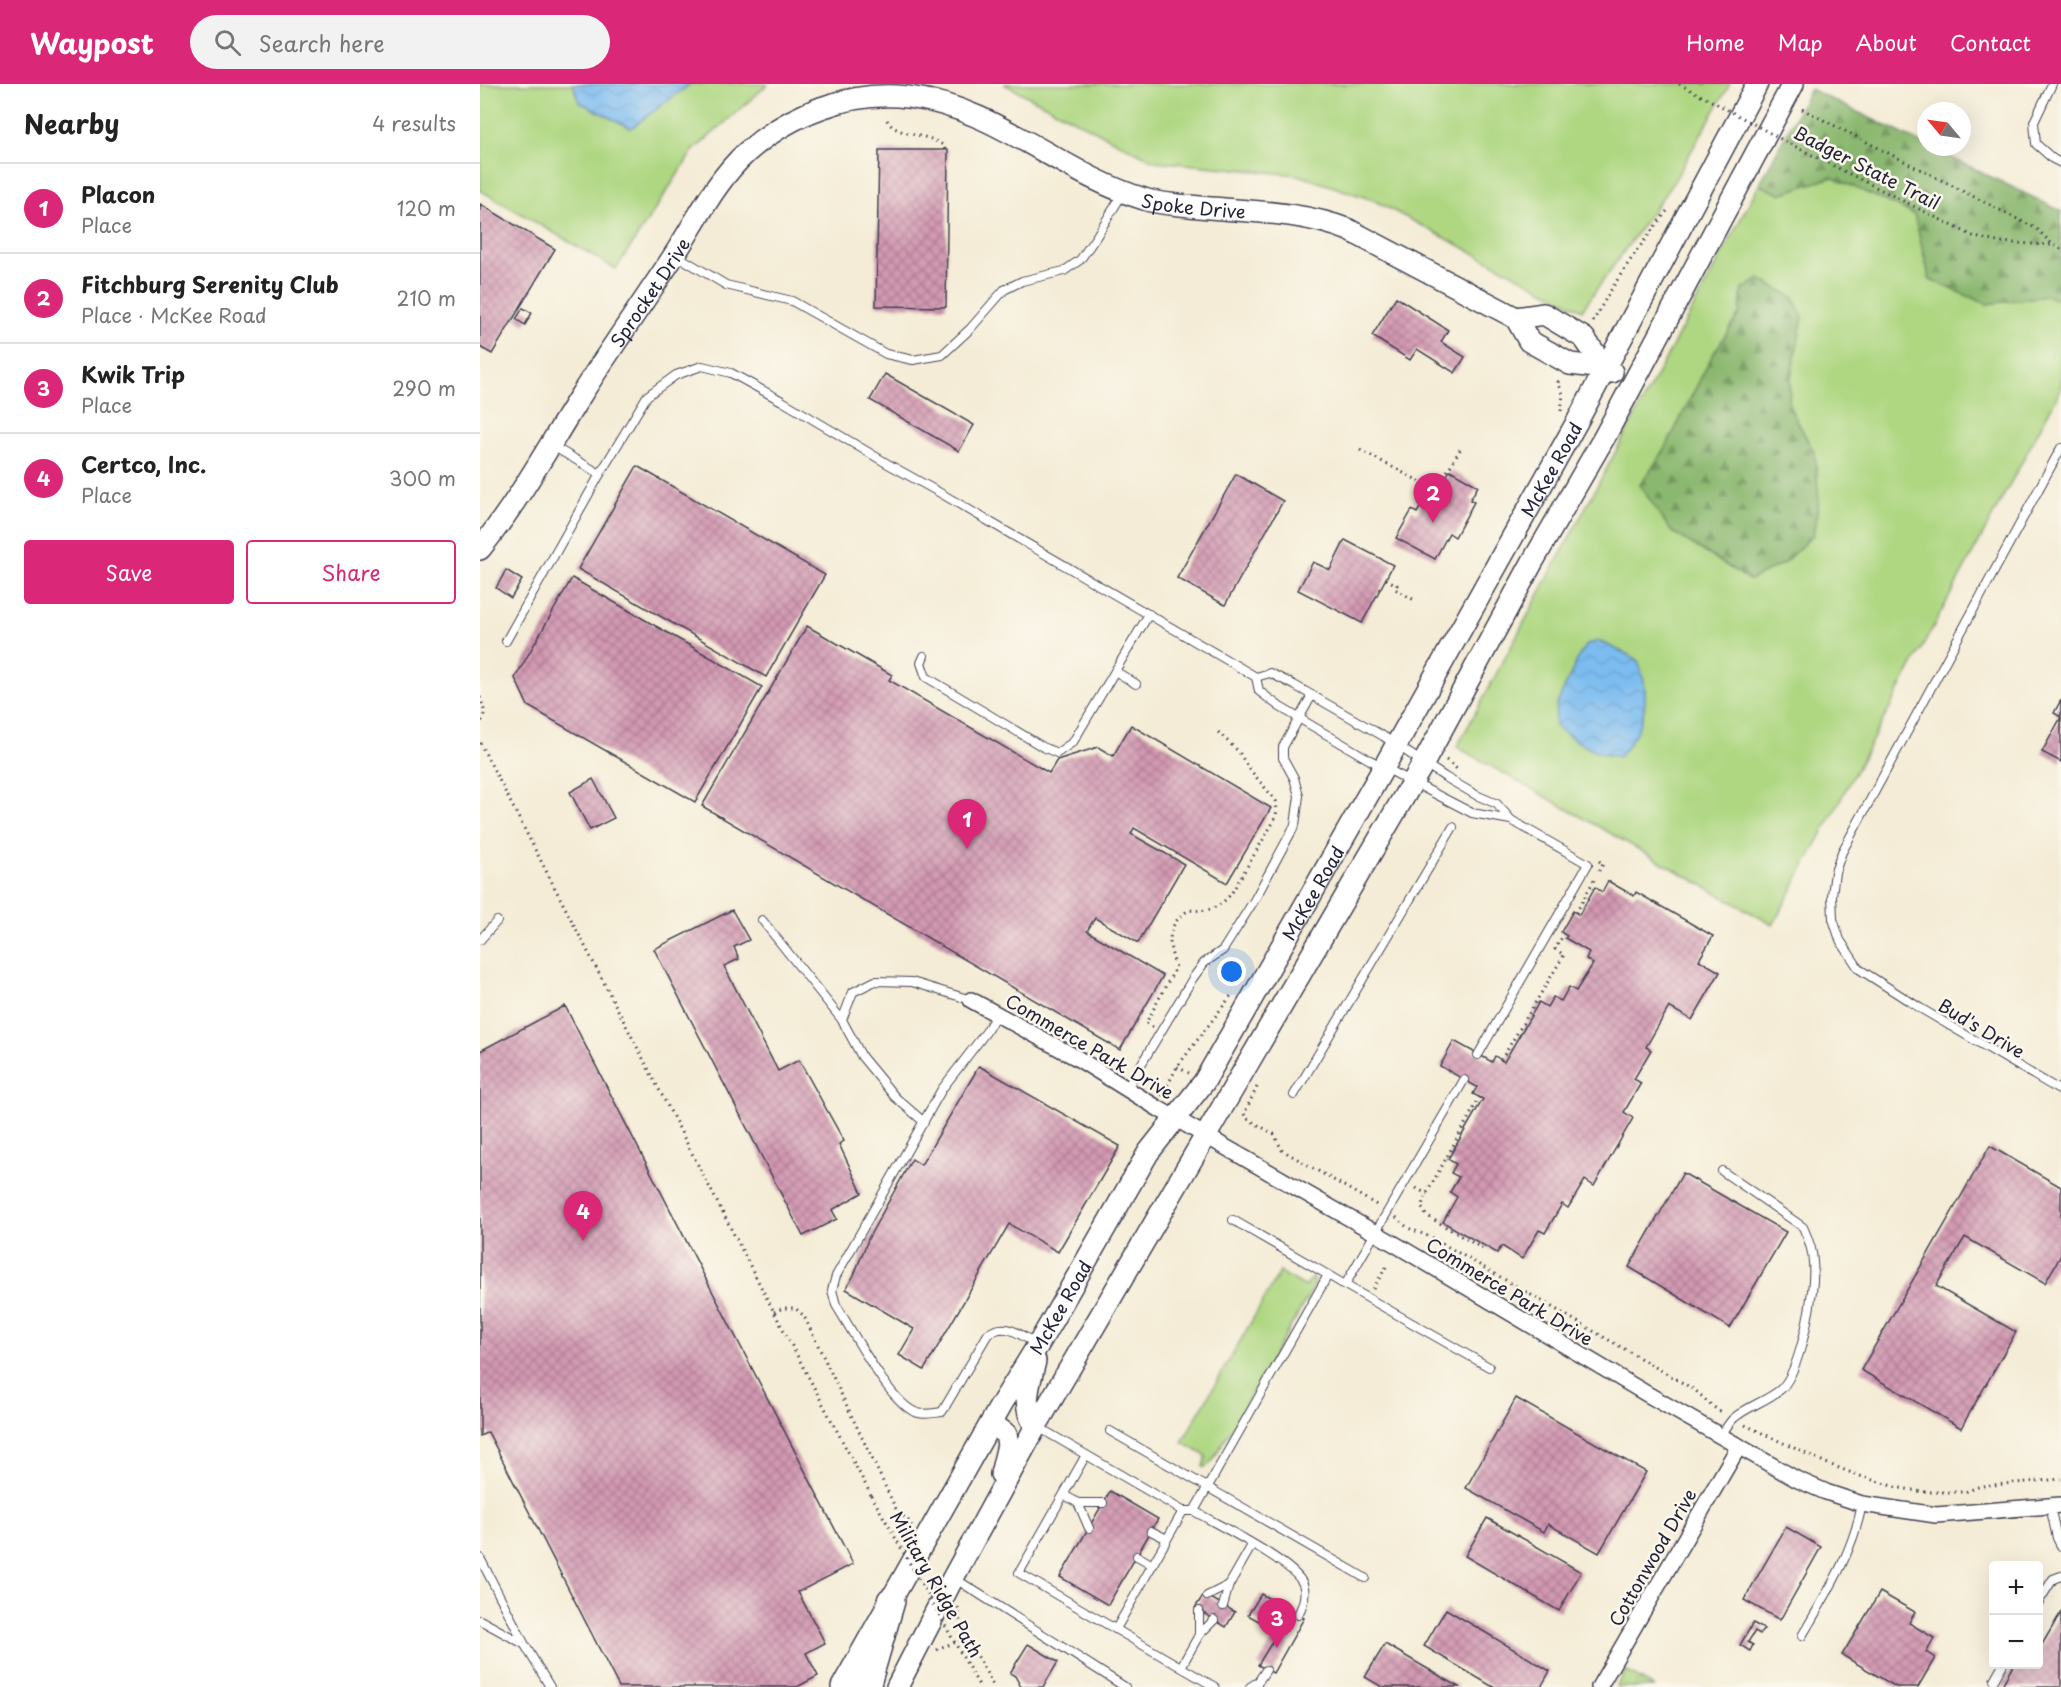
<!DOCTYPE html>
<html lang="en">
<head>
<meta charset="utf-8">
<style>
  body { margin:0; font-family:"Playpen Sans",sans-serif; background:#f2f2f2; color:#222 }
  .controls { position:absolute; right:18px; bottom:18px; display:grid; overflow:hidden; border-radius:6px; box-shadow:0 6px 24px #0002 }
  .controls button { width:54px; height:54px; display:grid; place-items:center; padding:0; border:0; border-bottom:2px solid #e0e0e0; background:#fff; color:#222; font:30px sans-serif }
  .compass { position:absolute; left:1437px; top:18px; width:54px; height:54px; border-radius:50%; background:#fff; box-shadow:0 6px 24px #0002; rotate:299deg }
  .you { position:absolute; left:752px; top:888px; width:21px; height:21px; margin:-15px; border:4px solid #fff; border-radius:50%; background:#1a73e8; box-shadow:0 0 0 9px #1a73e833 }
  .badge { display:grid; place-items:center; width:39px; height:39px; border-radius:50%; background:#db2777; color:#fff; font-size:20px; font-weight:700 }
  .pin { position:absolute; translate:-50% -50px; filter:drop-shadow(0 2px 3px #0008) }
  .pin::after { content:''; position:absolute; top:32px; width:21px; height:18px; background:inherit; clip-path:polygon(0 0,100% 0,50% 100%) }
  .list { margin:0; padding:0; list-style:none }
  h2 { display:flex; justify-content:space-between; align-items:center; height:78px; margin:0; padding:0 24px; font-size:26px }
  h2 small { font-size:20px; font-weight:400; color:#767676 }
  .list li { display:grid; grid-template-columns:39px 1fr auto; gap:18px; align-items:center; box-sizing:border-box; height:90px; padding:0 24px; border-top:2px solid #e0e0e0 }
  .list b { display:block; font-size:22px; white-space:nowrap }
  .list p { margin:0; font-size:20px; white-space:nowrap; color:#767676 }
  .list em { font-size:20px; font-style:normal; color:#767676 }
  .actions { display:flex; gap:12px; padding:18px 24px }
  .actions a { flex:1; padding:14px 0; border:2px solid #db2777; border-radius:6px; text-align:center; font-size:21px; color:#db2777 }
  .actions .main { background:#db2777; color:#fff }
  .icon { flex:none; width:33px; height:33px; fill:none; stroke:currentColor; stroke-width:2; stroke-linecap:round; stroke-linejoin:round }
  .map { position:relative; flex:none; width:1581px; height:1603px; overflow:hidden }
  header { display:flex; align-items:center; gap:36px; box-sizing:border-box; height:84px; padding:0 30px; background:#db2777; color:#fff }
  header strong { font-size:28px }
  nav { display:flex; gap:33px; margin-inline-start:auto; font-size:21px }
  .search { width:420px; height:54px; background:#f2f2f2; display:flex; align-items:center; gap:15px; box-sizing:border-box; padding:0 21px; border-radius:33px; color:#767676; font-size:22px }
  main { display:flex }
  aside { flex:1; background:#fff }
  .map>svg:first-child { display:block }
</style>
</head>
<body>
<header>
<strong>Waypost</strong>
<div class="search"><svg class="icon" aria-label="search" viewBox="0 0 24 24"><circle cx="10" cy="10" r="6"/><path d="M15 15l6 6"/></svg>Search here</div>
<nav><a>Home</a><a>Map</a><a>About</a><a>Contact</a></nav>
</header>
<main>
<aside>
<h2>Nearby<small>4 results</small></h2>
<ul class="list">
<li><span class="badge">1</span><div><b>Placon</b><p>Place</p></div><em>120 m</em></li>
<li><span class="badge">2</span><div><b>Fitchburg Serenity Club</b><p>Place · McKee Road</p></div><em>210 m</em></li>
<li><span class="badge">3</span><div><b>Kwik Trip</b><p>Place</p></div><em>290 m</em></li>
<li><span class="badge">4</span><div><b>Certco, Inc.</b><p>Place</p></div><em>300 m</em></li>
</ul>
<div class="actions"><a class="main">Save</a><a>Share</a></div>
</aside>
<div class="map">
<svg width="1581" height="1603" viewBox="0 0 1581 1603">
  <defs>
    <pattern id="forest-firs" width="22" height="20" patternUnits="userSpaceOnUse" patternTransform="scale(1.5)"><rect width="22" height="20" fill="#8bb870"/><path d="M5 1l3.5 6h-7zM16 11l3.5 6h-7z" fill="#71955d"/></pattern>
    <pattern id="park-tufts" width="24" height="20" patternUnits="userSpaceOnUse" patternTransform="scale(1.5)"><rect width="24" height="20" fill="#afd782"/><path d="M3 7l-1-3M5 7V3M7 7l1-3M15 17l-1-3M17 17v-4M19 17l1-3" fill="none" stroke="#96b871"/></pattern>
    <pattern id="water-waves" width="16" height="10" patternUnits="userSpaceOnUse" patternTransform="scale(1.5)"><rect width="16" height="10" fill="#7cbcf0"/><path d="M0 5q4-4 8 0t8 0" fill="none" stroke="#6ba1cf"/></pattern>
    <pattern id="building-cross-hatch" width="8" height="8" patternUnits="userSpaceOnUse" patternTransform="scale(1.5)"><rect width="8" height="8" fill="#d399b2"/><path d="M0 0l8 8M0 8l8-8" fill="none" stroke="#ab7c92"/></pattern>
  </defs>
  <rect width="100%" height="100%" fill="#fbf7ec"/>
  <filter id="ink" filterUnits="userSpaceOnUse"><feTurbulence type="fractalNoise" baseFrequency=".0167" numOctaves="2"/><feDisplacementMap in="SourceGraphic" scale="12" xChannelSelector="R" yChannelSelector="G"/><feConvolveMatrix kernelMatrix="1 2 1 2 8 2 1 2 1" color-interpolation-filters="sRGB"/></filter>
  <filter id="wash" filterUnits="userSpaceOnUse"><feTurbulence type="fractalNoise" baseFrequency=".008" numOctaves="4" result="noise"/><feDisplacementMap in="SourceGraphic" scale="24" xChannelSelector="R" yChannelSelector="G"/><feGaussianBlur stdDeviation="1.35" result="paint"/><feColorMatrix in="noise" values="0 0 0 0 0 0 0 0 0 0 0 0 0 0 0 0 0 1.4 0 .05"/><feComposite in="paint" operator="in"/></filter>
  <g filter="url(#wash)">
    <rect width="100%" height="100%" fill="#f4ecd6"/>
    <g fill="#afd782" stroke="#687c5e" stroke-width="1.5" fill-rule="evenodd">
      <polygon points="0,0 93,0 99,18 203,6 210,0 288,0 213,67 136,185 0,106"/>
      <polygon points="524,0 1250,0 1194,97 1102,226 893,116 818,91 674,77"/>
      <path d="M1352,93L1434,130L1450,196L1507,220L1567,211L1581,216V305L1293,841L977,663L1279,101L1300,110ZM1262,206L1310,298L1309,322L1335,370L1304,479L1269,496L1191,447L1160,401L1184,367L1232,272L1260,229Z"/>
      <polygon points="800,1188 826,1203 832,1193 835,1198 833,1204 733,1376 726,1383 723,1383 726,1372 702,1358"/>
    </g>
    <g fill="url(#forest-firs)" stroke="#566d56" stroke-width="1.5">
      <polygon points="1330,5 1581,127 1581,216 1567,212 1507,220 1450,196 1434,130 1352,93 1300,110 1279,101"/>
      <polygon points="1279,195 1313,213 1323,233 1310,298 1309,322 1335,370 1339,416 1333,451 1304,479 1270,496 1191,447 1160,401 1184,367 1232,272 1260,229 1262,206"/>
    </g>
    <polygon fill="url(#park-tufts)" stroke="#687c5e" stroke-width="1.5" points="1146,1587 1174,1603 1136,1603"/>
    <g fill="url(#water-waves)" stroke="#4f6f96" stroke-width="1.5">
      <polygon points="93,0 210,0 151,44 99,18"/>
      <path d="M1119,557L1157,575C1173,612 1165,643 1139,673C1111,669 1097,658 1075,642L1076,622L1100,570L1108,560Z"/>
    </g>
    <g id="blocks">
      <g fill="url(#building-cross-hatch)">
        <polygon points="399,66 468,66 466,223 396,222"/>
        <polygon points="0,120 75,165 12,270 0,263"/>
        <polygon points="916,213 968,246 961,258 985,273 975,289 937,265 930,276 892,252"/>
        <polygon points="43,224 52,229 45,241 36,235"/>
        <polygon points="405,290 494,341 479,367 390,316"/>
        <polygon points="157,382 345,491 286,593 98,485"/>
        <polygon points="970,386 998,402 990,416 994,418 975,453 969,449 955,475 916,454 932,426 937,429 950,406 957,409"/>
        <polygon points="756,390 803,417 745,521 697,494"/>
        <polygon points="865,456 913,481 882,539 818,506 833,478 850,486"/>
        <polygon points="26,486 42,496 31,514 16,504"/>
        <polygon points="92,494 282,603 215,718 48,622 35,594"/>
        <polygon points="327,542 412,591 409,596 569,689 577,676 618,663 633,672 651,641 791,724 747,799 654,744 651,750 704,780 658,859 615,834 607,847 683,892 640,966 222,722"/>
        <polygon points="1581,616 1581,678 1562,668 1581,633 1574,629"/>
        <polygon points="113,695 134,734 110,746 90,708"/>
        <polygon points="1128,797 1154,812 1156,808 1233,852 1219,876 1240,888 1212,936 1189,923 1166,963 1171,966 1154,995 1161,999 1144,1028 1153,1034 1114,1102 1105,1096 1088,1124 1082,1120 1065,1149 1059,1146 1042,1175 1022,1162 1017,1169 963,1138 977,1113 970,1108 979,1093 971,1089 976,1080 968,1075 1003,1015 993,1010 997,1003 960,982 974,957 1012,978 1015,972 1024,978 1059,918 1067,923 1073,913 1081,917 1089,903 1096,907 1113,880 1106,875 1109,868 1085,854 1087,852 1081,848 1093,827 1099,831 1115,803 1122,808"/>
        <polygon points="252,826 269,856 254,863 259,875 244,882 298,987 319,976 364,1057 359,1060 382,1109 352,1126 357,1135 323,1152 174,865"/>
        <polygon points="85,922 373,1480 318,1508 345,1559 326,1569 338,1592 317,1603 139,1603 8,1348 0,1352 0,967"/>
        <polygon points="499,982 640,1062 578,1168 529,1140 444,1286 419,1271 434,1245 366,1205 374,1191 389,1153 432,1075 441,1081"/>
        <polygon points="1510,1062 1581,1103 1581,1171 1565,1199 1485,1153 1456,1202 1536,1248 1481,1344 1381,1286"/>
        <polygon points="1203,1089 1306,1148 1250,1244 1149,1183"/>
        <polygon points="1036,1314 1166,1388 1119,1469 1068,1440 1064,1448 986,1404"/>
        <polygon points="630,1407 678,1435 628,1521 580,1493"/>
        <polygon points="1007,1434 1101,1488 1079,1527 985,1472"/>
        <polygon points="1306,1443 1341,1463 1300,1536 1264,1516"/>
        <polygon points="1400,1508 1435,1528 1429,1539 1454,1554 1446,1568 1455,1574 1438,1603 1416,1603 1362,1571"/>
        <polygon points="724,1510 755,1528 746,1543 715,1524"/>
        <polygon points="781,1510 824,1534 793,1589 778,1581 798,1548 768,1531"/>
        <polygon points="966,1525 1070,1587 1061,1603 1013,1603 944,1562"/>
        <polygon points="1581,1528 1581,1603 1521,1603 1534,1580 1558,1580 1558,1563 1560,1564"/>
        <polygon points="1273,1539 1284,1545 1280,1550 1275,1547 1268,1558 1273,1561 1270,1567 1260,1561"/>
        <polygon points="548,1560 578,1578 563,1603 541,1603 535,1592 530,1589"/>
        <polygon points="905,1560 979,1603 902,1603 885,1593"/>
      </g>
    </g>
  </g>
  <g filter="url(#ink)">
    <use href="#blocks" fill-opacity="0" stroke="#424052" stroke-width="1.5"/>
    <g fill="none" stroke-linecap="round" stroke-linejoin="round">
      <g stroke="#424052" stroke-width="10">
        <g id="lane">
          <polyline points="1572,0 1554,38 1556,60 1573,75 1581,79"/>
          <polyline points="196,171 246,201 312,217 406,270 433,276 462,271 490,245 524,206 542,197 584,187 600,176 616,153 643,109"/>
          <polyline points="71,361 120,390 167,312 196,291 222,282 251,289 302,317 408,380 462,410 776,593 790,589 814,601 903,652 965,693 996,711 1017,720 1031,736"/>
          <polyline points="1581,364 1362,768 1355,788 1352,811 1353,835 1360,856 1379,885 1440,924 1581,1007"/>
          <polyline points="26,557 120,390"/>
          <polyline points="444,572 441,579 446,593 563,663 577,669 593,658 635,587"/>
          <polyline points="776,593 779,607 800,623 890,676 992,729 1031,736 1108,780 998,971"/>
          <polyline points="656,600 635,587 669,530"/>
          <polyline points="282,836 362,936"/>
          <polyline points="0,856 17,837"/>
          <path d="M516,931L506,948L462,1005L356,1192L352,1206L356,1221C372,1246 411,1322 438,1329C446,1331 454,1329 462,1328L508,1250C527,1237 539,1251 557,1260"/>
          <polyline points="647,1004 713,894 724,879 743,866 775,815 815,741 819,712 814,694 803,674 803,663 832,611"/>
          <polyline points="814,1011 973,743"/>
          <polyline points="444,1038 415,1013 382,973 362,936 373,908 395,897 432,898 491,916"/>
          <polyline points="753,1136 848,1191"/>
          <polyline points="865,1201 1009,1283"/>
          <polyline points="558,1343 703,1427 714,1427 848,1191 865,1201 984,996"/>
          <polyline points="630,1347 885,1494"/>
          <path d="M1241,1352C1245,1346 1249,1338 1254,1334C1268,1322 1287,1317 1301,1305C1321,1286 1336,1205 1333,1178C1333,1166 1328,1154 1323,1143L1242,1087"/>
          <polyline points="606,1371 539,1489 735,1603"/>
          <polyline points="584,1411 598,1419 609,1444"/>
          <polyline points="598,1419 623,1419"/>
          <polyline points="1570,1422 1577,1454 1581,1462"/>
          <path d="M714,1427C736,1440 814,1478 823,1500C827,1510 823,1521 818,1531"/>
          <polyline points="671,1447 687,1455"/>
          <polyline points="657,1472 673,1481"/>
          <polyline points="0,1474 45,1561 70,1603"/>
          <polyline points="474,1494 645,1603"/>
          <polyline points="727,1512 749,1501 772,1461"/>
          <polyline points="1558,1519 1573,1495 1581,1492"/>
          <polyline points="743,1522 749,1501"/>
          <polyline points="0,1536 44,1560"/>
          <polyline points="636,1545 703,1427"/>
          <polyline points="719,1551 734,1536"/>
          <path d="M1322,1552C1347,1509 1373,1469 1382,1420"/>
          <polyline points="701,1583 719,1551 719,1527"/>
          <polyline points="1514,1596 1523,1580"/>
          <polyline points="770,1603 778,1598 786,1586"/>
        </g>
      </g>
      <g stroke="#424052" stroke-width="18">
        <g id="street">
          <polyline points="491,916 597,974 679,1025 918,1162 1167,1310 1316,1395 1346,1408 1382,1420 1456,1431 1581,1421"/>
          <polyline points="1119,1603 1259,1362"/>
        </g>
      </g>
      <g stroke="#424052" stroke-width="24">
        <g id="secondary">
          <polyline points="1036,234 1049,257 1090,280 1125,284 1132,288"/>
          <path id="s1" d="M0,465C38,418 67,365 99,314C129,267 162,220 193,173C216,138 235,97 267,68C310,30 370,6 428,13C516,23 581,90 664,115C678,120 694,120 709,122C762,128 818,126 869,146L1036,234L1064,230L1104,254L1125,284"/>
          <path d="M555,1277C550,1299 540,1324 556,1342"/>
          <polyline points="511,1339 526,1350 528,1361 521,1390"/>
          <path id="s2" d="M362,1603L521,1321L558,1261L668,1069L724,998L904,683L1098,336L1277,0"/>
          <polyline points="417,1603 473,1494 556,1342 943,680 1053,477 1125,352 1313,0"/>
        </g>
      </g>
      <g stroke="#424052" stroke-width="30">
        <polyline id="highway" points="386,1603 411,1517"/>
      </g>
      <g stroke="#424052" stroke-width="3" stroke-dasharray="1.5 4.5" stroke-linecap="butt">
        <polyline points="1199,0 1226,14"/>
        <polyline points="1322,25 1557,145 1573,161 1581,165"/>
        <path d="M407,36C414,50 438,50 451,55C455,57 460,59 464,62L465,66"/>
        <polyline points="1310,60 1495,153 1517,158 1571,161"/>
        <path d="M1113,238C1133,199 1160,161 1187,127"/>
        <polyline points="1081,327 1083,310 1078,298 1081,296"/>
        <polyline points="880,366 956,406"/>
        <polyline points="955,408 981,364"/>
        <polyline points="906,495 917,501 915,505 936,517"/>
        <polyline points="0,613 5,629 0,641"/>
        <polyline points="0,659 294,1228 391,1411"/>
        <polyline points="966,676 977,685"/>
        <polyline points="1119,777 1123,780 1119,787"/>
        <polyline points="1096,829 1114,796"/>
        <path d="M673,943L666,939L696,883C687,860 686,840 709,826C728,828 738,825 751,810L794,737L797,727L796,717L767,682L759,668L738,648"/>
        <polyline points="1021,976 1084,871 1075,865 1084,850"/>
        <polyline points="697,983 709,989"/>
        <polyline points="777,1003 764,1030 766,1034 794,1050 802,1066 900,1123"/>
        <polyline points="682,1012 697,983 753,909"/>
        <polyline points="1000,1013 943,1116 942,1124 946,1131 1003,1165 1005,1162"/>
        <polyline points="936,1104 947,1110"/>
        <polyline points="916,1133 928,1144 953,1154 1215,1306 1232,1322 1243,1329"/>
        <polyline points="893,1205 906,1183"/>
        <polyline points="294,1228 303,1224 315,1224 324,1232 417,1427 431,1439 432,1443"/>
        <polyline points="1265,1341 1346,1379 1380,1392 1415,1403 1443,1408 1485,1408 1501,1402 1581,1395"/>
        <polyline points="478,1523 480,1539 514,1603"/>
        <polyline points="457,1566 462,1563 488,1554"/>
      </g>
      <use href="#lane" stroke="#fff" stroke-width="8"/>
      <use href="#street" stroke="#fff" stroke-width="15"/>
      <use href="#secondary" stroke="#fff" stroke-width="21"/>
      <use href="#highway" stroke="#fff" stroke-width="27"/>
      <g stroke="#424052" stroke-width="3" stroke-dasharray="1.5 4.5" stroke-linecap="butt">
        <polyline points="1226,14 1310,60"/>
        <polyline points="391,1411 500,1603"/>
      </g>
    </g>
  </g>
  <g text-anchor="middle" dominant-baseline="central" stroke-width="5" stroke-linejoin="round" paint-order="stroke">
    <g font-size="18" fill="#22223b" stroke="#fbf7ec">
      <text transform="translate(1387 83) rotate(27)">Badger State Trail</text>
      <text stroke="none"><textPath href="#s1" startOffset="963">Spoke Drive</textPath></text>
      <text stroke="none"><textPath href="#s1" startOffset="308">Sprocket Drive</textPath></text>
      <text stroke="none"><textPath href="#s2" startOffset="1410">McKee Road</textPath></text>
      <text stroke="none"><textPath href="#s2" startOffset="924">McKee Road</textPath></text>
      <text transform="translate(1502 944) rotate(31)">Bud's Drive</text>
      <text transform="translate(610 962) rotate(30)">Commerce Park Drive</text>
      <text transform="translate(1030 1207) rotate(31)">Commerce Park Drive</text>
      <text stroke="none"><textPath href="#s2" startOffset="438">McKee Road</textPath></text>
      <text transform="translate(1172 1473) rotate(-60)">Cottonwood Drive</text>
      <text transform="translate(457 1500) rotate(60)">Military Ridge Path</text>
    </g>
  </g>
</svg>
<div class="controls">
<button>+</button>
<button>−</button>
</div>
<svg class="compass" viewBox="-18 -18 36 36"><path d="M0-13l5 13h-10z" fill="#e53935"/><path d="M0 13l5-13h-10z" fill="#767676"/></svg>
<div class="you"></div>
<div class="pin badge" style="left:487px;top:765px">1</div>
<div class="pin badge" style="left:953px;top:439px">2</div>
<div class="pin badge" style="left:797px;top:1564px">3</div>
<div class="pin badge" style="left:103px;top:1157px">4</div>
</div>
</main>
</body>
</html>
